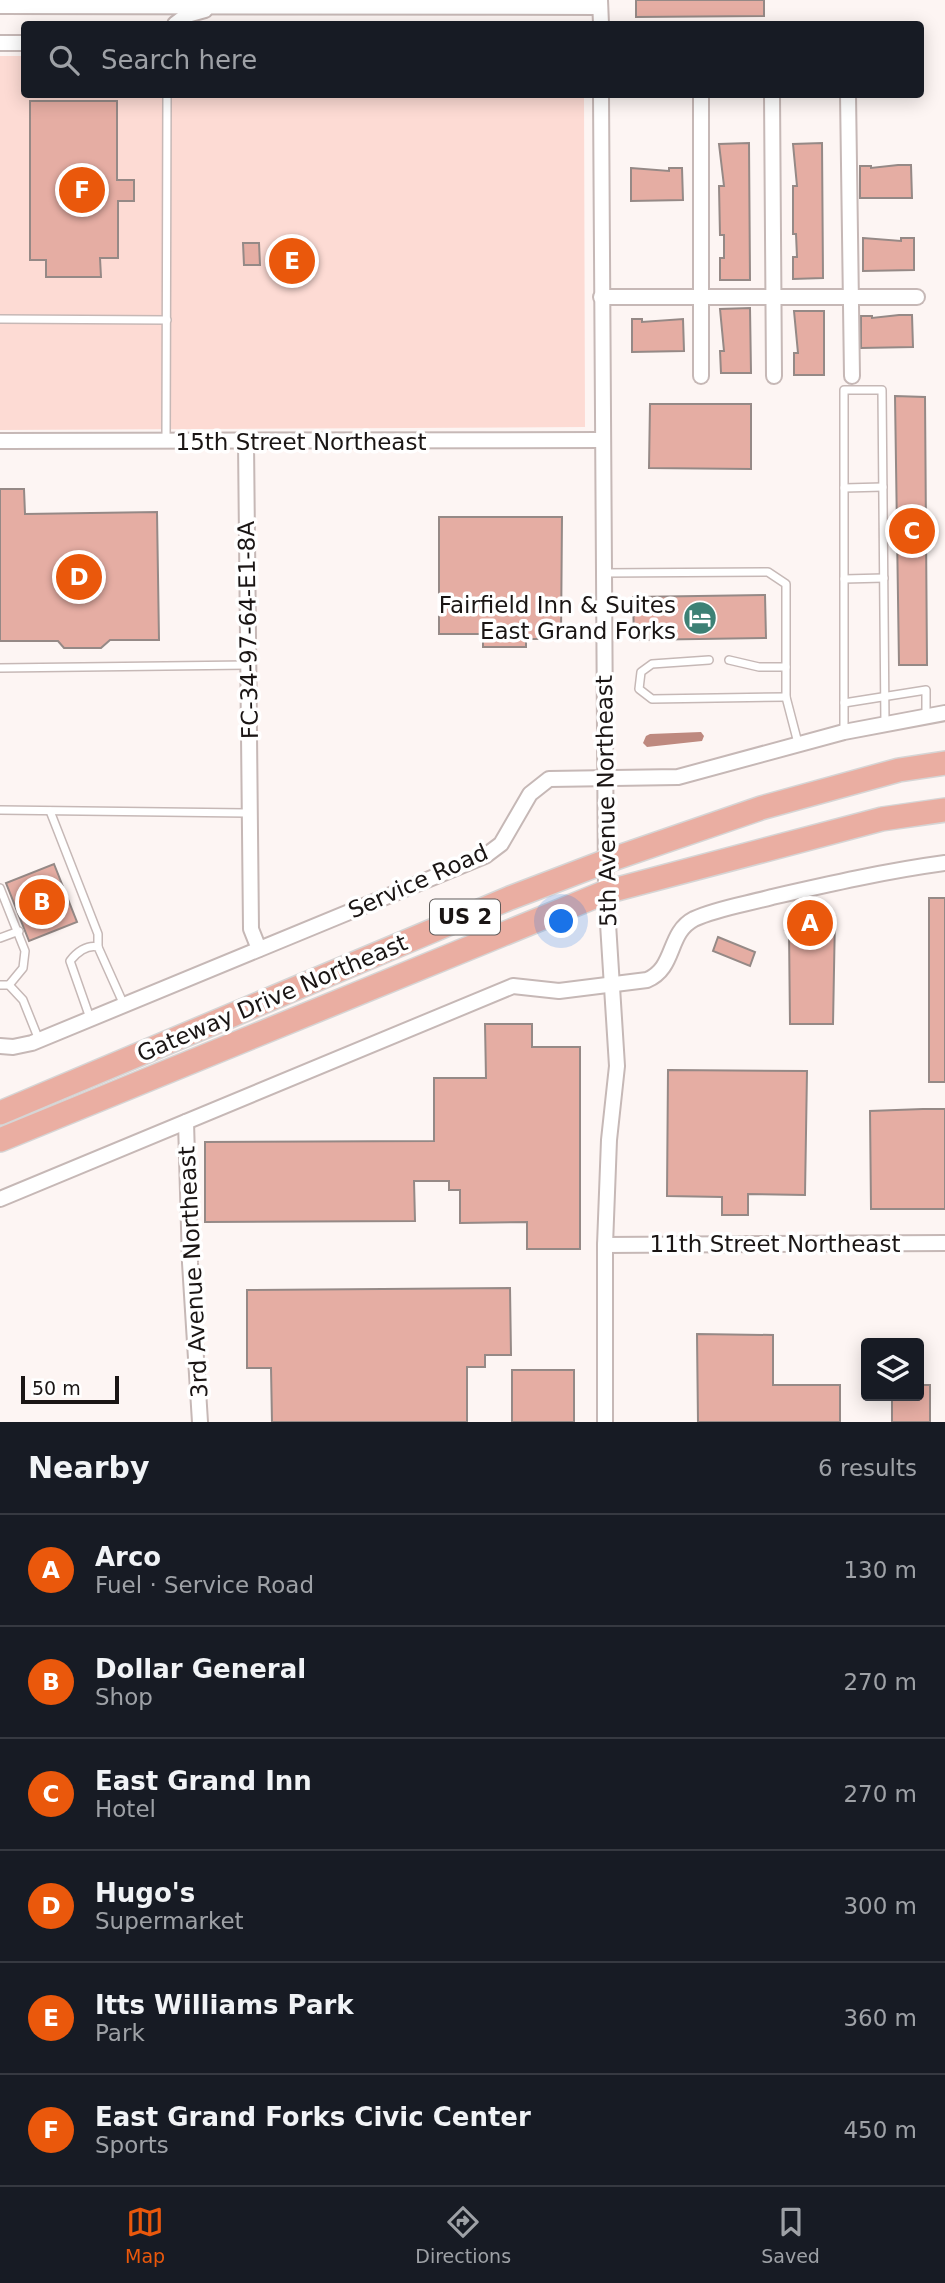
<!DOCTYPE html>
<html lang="en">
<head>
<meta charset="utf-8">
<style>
  body { margin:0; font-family:"DejaVu Sans",sans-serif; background:#242831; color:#f1f3f6 }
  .controls { position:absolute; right:21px; bottom:21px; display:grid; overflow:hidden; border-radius:7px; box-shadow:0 4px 18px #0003 }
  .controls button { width:63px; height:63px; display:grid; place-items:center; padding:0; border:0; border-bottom:2px solid #363941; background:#171b24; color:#f1f3f6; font:35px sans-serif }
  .scale { position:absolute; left:21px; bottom:18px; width:98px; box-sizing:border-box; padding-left:7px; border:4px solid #1a1514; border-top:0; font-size:19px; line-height:24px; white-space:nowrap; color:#1a1514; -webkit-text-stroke:5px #fff; paint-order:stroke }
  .you { position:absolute; left:562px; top:922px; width:24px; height:24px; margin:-18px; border:5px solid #fff; border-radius:50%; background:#1a73e8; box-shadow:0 0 0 10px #1a73e833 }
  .badge { display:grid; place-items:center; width:46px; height:46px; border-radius:50%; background:#ea580c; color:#fff; font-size:23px; font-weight:700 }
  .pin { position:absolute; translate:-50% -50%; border:4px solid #fff; box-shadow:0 2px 7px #0006 }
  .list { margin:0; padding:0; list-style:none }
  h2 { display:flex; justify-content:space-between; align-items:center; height:91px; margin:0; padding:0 28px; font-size:30px }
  h2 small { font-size:23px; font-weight:400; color:#9ea1a6 }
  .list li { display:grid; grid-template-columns:46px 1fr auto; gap:21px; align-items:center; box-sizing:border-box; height:112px; padding:0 28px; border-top:2px solid #363941 }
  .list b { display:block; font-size:26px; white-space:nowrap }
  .list p { margin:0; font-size:23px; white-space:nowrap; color:#9ea1a6 }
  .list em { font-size:23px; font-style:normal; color:#9ea1a6 }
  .icon { flex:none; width:38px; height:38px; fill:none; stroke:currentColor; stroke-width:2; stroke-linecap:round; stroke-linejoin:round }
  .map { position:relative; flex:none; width:945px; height:1422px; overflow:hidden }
  .search { position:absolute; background:#171b24; box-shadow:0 4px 18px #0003; left:21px; right:21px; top:21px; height:77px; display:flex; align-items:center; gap:18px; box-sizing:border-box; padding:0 24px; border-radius:7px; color:#9ea1a6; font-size:26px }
  .sheet { height:763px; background:#171b24 }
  nav { display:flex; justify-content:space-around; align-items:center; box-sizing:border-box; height:98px; border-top:2px solid #363941; background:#171b24; font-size:19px; color:#9ea1a6 }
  nav a { display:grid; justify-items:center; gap:4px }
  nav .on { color:#ea580c }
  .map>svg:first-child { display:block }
</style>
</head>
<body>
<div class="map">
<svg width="945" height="1422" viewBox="0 0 945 1422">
  <rect width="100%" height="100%" fill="#fdf5f3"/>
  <polygon fill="#fddbd4" points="0,56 24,56 24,94 584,95 585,427 0,430"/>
  <polygon fill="#be897f" points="701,732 704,736 702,741 647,747 643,743 646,736 650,734"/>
  <g fill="#e5ada3" stroke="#958986" stroke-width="2">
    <polygon points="636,0 764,0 764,16 636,17"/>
    <polygon points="30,101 117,101 117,180 134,180 134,201 118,201 118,258 100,258 101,277 46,277 46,260 30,260"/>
    <polygon points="749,143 750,280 720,280 720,258 724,258 724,235 720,235 719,186 724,186 719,144"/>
    <polygon points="822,143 823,278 793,279 793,257 797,257 796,234 793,234 793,186 797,186 793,144"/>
    <polygon points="898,165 911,165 912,198 860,198 860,166 871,166 871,168"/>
    <polygon points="631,168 669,171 669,168 682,168 683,200 631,201"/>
    <polygon points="863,238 901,241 901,238 914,238 914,270 863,271"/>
    <polygon points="243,243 259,243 260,265 244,265"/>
    <polygon points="750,308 751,373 721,373 720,351 724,351 720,309"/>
    <polygon points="794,311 824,311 824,375 794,375 794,353 798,353"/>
    <polygon points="899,315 912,315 913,347 861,348 861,316 872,316 872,318"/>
    <polygon points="632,319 642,319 642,322 683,319 684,351 632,352"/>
    <polygon points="895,396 925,397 927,665 899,665"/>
    <polygon points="650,404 751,404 751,469 649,468"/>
    <polygon points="0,489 24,489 25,514 157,512 159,640 110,640 101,648 64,648 58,641 0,641"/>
    <polygon points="439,517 562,517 561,639 526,639 526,647 483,647 483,634 439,634"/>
    <polygon points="765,595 766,638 634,640 633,597"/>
    <polygon points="54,864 77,922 29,941 6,883"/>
    <rect x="929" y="898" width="16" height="184"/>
    <polygon points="786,915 835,916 833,1024 790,1024 789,930 785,930"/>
    <polygon points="718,937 755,952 750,966 713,951"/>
    <polygon points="485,1024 532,1024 532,1047 580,1047 580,1249 527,1249 527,1222 460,1223 460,1190 449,1190 449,1181 414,1181 415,1221 205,1222 205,1142 434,1141 434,1078 486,1078"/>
    <polygon points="668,1070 807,1071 805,1195 748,1194 748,1215 722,1215 722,1197 667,1196"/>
    <polygon points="923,1109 945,1109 945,1209 871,1209 870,1111"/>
    <polygon points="510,1288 511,1355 485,1355 485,1367 467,1367 467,1422 272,1422 271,1368 247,1368 247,1290"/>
    <polygon points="697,1334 773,1335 773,1385 840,1385 840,1422 698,1422"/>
    <rect x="512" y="1370" width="62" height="52"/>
    <polygon points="919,1385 930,1385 930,1422 892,1422 892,1396 919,1396"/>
  </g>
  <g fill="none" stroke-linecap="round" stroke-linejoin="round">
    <g stroke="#c6b8b6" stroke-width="10">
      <g id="service">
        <polyline points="0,319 167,320"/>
        <polyline points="166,442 167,94"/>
        <polyline points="844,488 883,487"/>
        <polyline points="602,573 768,572 786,584 786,697 798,743"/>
        <polyline points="844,579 884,578"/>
        <polyline points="709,660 652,664 641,672 639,689 652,699 786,697"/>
        <polyline points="729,660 759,667 786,667"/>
        <polyline points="0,668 248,665"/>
        <polyline points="844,703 926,690 926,715"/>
        <polyline points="844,732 844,390 882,390 885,724"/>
        <polyline points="0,810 246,813 249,817"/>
        <polyline points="50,811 98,934 98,947"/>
        <polyline points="0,888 25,951 23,968 9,985"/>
        <polyline points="0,938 19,931"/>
        <polyline points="0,985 9,985 23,1000 39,1040"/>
        <path d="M90,1018L70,961C76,953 87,944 98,947L124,1005"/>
      </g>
    </g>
    <g stroke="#c6b8b6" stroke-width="18">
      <g id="minor">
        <polyline points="600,0 601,24"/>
        <polyline points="0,6 600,7"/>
        <polyline points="175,24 187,15 205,10"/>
        <polyline points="0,43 24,43"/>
        <polyline points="601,94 606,892 617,1066 609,1140 605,1245 605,1422"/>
        <polyline points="772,94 774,376"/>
        <polyline points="848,94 852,376"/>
        <polyline points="601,297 917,297"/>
        <polyline points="701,376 701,94"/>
        <polyline points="0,441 602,440"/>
        <polyline points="246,442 251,929 259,949"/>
        <polyline points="0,1046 13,1047 32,1043 485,856 501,844 530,794 549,779 678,777 844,732 945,713"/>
        <polyline points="186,1122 190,1263 200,1422"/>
        <path d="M0,1199L513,986L559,991L647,980C676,968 667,933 694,919C718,908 747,904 772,897C829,884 886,871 945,863"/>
        <polyline points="605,1245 945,1243"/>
      </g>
    </g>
    <g stroke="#d6d5d5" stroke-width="26">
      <g id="trunk">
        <polyline points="0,1113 510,898 607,861 761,808 899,770 945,763"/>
        <polyline points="0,1140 606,892 882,819 945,810"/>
      </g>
    </g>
    <use href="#service" stroke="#fff" stroke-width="7"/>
    <use href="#minor" stroke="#fff" stroke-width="14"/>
    <use href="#trunk" stroke="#eaaea2" stroke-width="23"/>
  </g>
  <defs>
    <g id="hotel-disc" transform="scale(1.75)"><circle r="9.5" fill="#3d8175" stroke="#fff"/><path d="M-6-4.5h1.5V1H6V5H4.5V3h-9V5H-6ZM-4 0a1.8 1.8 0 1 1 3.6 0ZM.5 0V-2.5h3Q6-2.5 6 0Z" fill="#fff"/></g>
  </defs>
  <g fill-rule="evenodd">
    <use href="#hotel-disc" x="700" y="618"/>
  </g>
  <g text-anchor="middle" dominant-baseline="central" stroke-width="7" stroke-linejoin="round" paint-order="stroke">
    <rect fill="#fff" stroke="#5f5b5a" stroke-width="2" x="430" y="899.5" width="70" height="35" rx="5"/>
    <g font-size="21" font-weight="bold" fill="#1a1514">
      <text x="465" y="917">US 2</text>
    </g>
    <g font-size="23" fill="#1a1514" stroke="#fff">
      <text x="301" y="442">15th Street Northeast</text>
      <text transform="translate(248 630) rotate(-91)">FC-34-97-64-E1-8A</text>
      <text transform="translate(606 801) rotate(-91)">5th Avenue Northeast</text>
      <text transform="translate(418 881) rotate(-24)">Service Road</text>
      <text transform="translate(272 998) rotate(-23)">Gateway Drive Northeast</text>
      <text x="775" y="1244">11th Street Northeast</text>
      <text transform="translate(193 1272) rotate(-93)">3rd Avenue Northeast</text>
    </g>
    <g font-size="23" fill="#1a1514" stroke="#fff" text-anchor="end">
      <text x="676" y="605">Fairfield Inn &amp; Suites<tspan x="676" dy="26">East Grand Forks</tspan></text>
    </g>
  </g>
</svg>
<div class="controls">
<button><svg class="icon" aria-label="layers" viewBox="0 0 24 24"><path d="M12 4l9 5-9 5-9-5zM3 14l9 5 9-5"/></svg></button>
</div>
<div class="scale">50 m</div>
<div class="you"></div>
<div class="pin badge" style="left:810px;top:923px">A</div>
<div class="pin badge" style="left:42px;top:902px">B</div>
<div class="pin badge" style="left:912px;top:531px">C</div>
<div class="pin badge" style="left:79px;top:577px">D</div>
<div class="pin badge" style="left:292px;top:261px">E</div>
<div class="pin badge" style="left:82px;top:190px">F</div>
<div class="search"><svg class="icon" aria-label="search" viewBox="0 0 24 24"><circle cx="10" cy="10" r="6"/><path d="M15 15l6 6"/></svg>Search here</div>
</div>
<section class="sheet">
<h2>Nearby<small>6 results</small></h2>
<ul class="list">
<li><span class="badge">A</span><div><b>Arco</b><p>Fuel · Service Road</p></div><em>130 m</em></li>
<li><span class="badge">B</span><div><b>Dollar General</b><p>Shop</p></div><em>270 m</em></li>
<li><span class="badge">C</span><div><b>East Grand Inn</b><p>Hotel</p></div><em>270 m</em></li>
<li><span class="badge">D</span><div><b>Hugo's</b><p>Supermarket</p></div><em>300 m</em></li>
<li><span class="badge">E</span><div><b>Itts Williams Park</b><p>Park</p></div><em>360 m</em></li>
<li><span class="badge">F</span><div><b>East Grand Forks Civic Center</b><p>Sports</p></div><em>450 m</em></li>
</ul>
</section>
<nav>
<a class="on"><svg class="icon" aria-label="map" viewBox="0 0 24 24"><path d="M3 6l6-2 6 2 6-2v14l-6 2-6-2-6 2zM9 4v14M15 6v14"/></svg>Map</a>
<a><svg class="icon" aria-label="directions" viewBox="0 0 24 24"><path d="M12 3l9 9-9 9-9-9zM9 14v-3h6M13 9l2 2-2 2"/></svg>Directions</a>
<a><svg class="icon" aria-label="saved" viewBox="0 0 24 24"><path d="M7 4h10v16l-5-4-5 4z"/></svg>Saved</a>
</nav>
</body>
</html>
